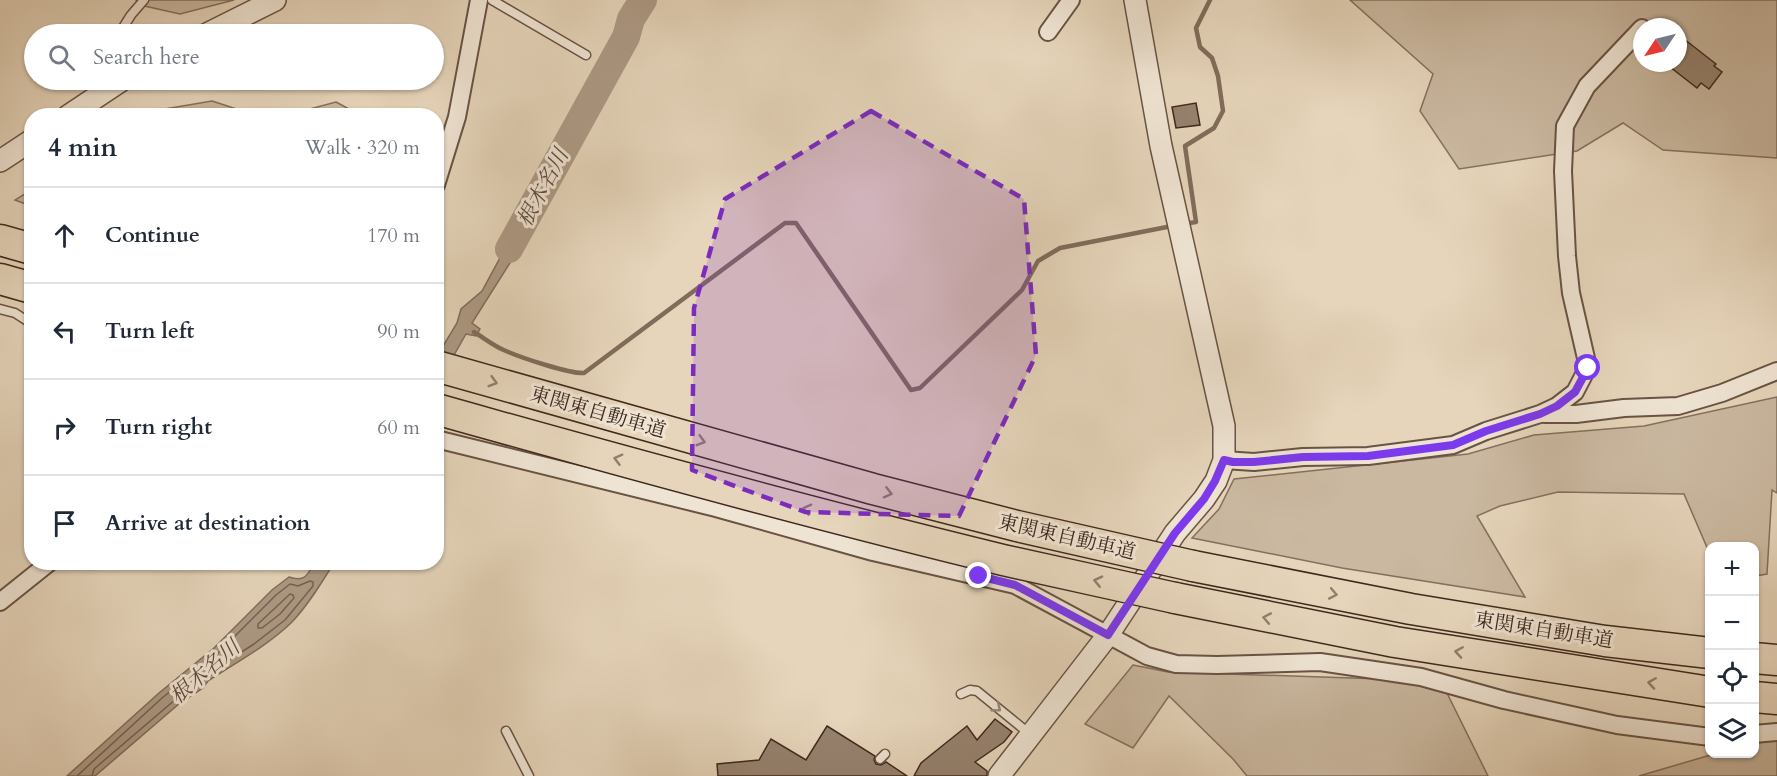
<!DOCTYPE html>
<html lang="en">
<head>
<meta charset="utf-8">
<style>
  body { margin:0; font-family:Cardo,"Noto Serif JP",serif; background:#f6f6f7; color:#1f2937 }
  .controls { position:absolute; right:18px; bottom:18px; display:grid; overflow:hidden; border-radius:12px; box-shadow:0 2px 4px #0004 }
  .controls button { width:54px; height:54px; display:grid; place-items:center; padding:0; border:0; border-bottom:2px solid #e0e1e3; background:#fff; color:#1f2937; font:30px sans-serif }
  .compass { position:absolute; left:1633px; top:18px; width:54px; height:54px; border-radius:50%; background:#fff; box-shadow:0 2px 4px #0004; rotate:235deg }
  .stop { position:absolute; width:18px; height:18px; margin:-14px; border:4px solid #7c3aed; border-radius:50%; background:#fff }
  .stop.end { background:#7c3aed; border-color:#fff; box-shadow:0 2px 6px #0008 }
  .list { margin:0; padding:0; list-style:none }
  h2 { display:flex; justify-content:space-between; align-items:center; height:78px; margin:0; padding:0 24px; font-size:26px }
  h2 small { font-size:20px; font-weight:400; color:#747a83 }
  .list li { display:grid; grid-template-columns:39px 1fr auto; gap:18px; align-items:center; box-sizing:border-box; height:96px; padding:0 24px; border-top:2px solid #e0e1e3 }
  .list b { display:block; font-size:22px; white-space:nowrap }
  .list em { font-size:20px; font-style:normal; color:#747a83 }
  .icon { flex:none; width:33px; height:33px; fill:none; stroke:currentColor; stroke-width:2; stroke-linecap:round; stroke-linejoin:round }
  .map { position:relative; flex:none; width:1777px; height:776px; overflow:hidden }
  .search { position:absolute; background:#fff; box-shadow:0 2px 4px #0004; left:24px; top:24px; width:420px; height:66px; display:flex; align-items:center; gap:15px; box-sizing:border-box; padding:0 21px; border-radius:33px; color:#747a83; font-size:22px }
  .panel { position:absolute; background:#fff; box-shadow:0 2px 4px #0004; left:24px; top:108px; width:420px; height:462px; border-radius:24px }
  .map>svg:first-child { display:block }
</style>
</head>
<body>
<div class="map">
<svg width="1777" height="776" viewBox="0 0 1777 776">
  <rect width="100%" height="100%" fill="#e6d5bb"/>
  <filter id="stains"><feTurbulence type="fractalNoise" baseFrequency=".00333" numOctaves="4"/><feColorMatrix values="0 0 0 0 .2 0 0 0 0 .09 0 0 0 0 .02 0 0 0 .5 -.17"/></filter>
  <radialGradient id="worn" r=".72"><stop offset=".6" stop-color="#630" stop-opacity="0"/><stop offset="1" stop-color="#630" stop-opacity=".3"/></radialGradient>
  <g fill="#cab8a0" stroke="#84705e" stroke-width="1.5" fill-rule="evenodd">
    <polygon points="136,0 234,0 180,14 140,5"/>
    <path d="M1350,0H1777V158L1663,150L1623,123L1577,151L1459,169L1420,111L1433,74ZM1642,27H1678V63H1642Z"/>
    <polygon points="212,101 255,115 145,115 153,111"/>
    <polygon points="336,102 360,115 287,115"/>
    <polygon points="31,190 31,206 15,200"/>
    <polygon points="1777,397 1777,493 1772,490 1767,574 1755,576 1754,546 1710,546 1709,552 1684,494 1558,492 1500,506 1477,516 1525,597 1342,568 1192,538 1219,509 1234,479 1468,454 1534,435 1644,426"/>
    <polygon points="1133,665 1168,672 1441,681 1488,776 1247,776 1233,759 1169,696 1133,748 1085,724"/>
    <polygon points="1755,741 1777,741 1777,776 1639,776 1714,754 1754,754"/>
  </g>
  <g fill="#ad9a85" stroke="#816c5b" stroke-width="1.5">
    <polygon points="527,208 529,228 515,255 472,323 480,329 476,336 466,334 437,385 437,356 457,323 461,309 482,291"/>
    <path d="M314,563H334C321,583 308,606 291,623C267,646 235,663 208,681L203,688L180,703L95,776H67L159,693L214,648L272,590L289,577C305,582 307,576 314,563Z"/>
  </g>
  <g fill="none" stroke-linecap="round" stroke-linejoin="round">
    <g stroke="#766151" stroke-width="1.5">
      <polygon points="290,594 293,595 294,598 280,614 262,628 258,628 258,624"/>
      <polyline points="77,776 162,698 218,653 276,595 290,584 298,586 310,581 313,582 313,586 285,620 254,644 204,676 198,684 176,699 94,769 92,776"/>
    </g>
    <g stroke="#816c5b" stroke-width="4.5">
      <polyline points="1183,224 1196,222 1185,146 1214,128 1223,111 1218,76 1212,58 1200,47 1196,28 1210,0"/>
      <path d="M474,332C484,338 495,347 506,351C522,358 570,374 584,373L785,223H796L911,390L920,388L1022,290L1038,261L1060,248L1172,226"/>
    </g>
    <polyline stroke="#ad9a85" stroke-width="28" points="509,249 626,37 631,19 643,0"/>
  </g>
  <g fill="#96826f" stroke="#3f281d" stroke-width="1.5">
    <polygon points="1684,39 1716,64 1714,66 1722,72 1709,89 1701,83 1697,88 1665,63 1678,63 1678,46"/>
    <polygon points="1196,103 1200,125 1176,128 1172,107"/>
    <polygon points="995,719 1012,732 1004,742 975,762 987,771 987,776 914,776 921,763 967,726 977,740"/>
    <polygon points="827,726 875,756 874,760 876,764 881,765 886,762 907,776 718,776 717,764 759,760 771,739 806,760"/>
  </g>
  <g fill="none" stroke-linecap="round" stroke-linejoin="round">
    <g stroke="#695344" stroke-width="11">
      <g id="service">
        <polyline points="492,0 586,55"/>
        <polyline points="119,34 131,15 144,0"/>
        <polyline points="0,309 15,313 32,324"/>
        <polyline points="961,694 970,690 977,691 1031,735"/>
        <polyline points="506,731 529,776"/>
        <polyline points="880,759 885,754"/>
      </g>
    </g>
    <g stroke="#695344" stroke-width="20">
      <g id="minor">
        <polyline points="1048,32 1071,0"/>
        <polyline points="436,185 457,117 479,0"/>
        <polyline points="1544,414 1576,414 1624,408 1678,406 1722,393 1777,371"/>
        <polyline points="436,439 716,508 873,552 1015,585 1147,656 1176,664 1217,665 1320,662 1421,677 1504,700 1617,725 1710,737"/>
        <polyline points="1224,460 1254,462 1303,457 1368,456 1453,445 1486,431 1540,414 1557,406 1575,392 1588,367 1571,293 1567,256 1563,171 1565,126 1587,86 1642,28"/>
        <polyline points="0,602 50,562"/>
        <polyline points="1754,734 1777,732"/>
      </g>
    </g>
    <g stroke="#695344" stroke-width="24">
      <g id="tertiary">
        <polyline points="207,34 275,0"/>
        <polyline points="68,116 122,80"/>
        <polyline points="0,161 32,140"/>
        <polyline points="999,776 1108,635 1175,533 1204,499 1216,481 1224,460 1224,426 1161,146 1135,0"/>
      </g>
    </g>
    <g stroke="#3f281d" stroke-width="33">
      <g id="motorway">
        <polyline points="0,240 32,249"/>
        <polyline points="0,279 32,288"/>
        <polyline points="1193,566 1411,609 1605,641 1710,653"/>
        <polyline points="1175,598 1395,642 1710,692"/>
        <polyline points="1754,658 1777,660"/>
        <polyline points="1754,697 1777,699"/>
      </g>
    </g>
    <use href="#service" stroke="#efe4d3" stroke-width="8"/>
    <use href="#minor" stroke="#efe4d3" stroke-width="16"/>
    <use href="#tertiary" stroke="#efe4d3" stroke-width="21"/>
    <use href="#motorway" stroke="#e6d5bb" stroke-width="30"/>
    <g stroke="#3f281d" stroke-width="33" stroke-linecap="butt">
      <g id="motorway-bridge">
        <polyline points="436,366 873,489 1017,526 1193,566"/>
        <path d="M436,409C624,462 813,514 1003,560C1060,573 1118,585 1175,598"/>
      </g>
    </g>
    <use href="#motorway-bridge" stroke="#e6d5bb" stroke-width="30"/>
  </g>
  <defs><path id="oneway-chevron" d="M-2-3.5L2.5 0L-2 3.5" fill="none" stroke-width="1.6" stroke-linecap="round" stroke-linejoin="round" transform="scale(1.5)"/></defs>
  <g stroke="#927e6c">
    <use href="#oneway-chevron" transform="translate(493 382) rotate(16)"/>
    <use href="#oneway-chevron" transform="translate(701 441) rotate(16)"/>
    <use href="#oneway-chevron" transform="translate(618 459) rotate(-165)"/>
    <use href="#oneway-chevron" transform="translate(888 493) rotate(14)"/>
    <use href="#oneway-chevron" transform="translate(807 509) rotate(-165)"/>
    <use href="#oneway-chevron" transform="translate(1098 581) rotate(-167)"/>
    <use href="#oneway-chevron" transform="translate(1333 594) rotate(11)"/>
    <use href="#oneway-chevron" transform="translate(1267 618) rotate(-169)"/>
    <use href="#oneway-chevron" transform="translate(1459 652) rotate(-171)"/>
    <use href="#oneway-chevron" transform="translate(1652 683) rotate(-171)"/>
  </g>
  <use stroke="#978678" href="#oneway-chevron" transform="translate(997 708) rotate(39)"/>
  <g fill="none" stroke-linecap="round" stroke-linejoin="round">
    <polyline stroke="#7c3aed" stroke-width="8" points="979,576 1015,585 1108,635 1175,533 1204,499 1215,481 1224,460 1233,462 1254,462 1303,457 1368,456 1453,445 1486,431 1540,414 1557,406 1575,392 1588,368"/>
  </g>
  <path fill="#7b2cbf" fill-opacity="0.2" stroke="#7b2cbf" stroke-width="4.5" stroke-dasharray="12 8" stroke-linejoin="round" d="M871,111L1024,199L1036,355L959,516L805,512L692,470L694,308L725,199Z"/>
  <g text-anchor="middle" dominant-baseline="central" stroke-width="6" stroke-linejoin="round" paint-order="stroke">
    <g font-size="20" fill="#3f281d" stroke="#efe4d3">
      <text transform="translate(598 412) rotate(16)">東関東自動車道</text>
      <text transform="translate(1067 537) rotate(13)">東関東自動車道</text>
      <text transform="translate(1544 630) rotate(9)">東関東自動車道</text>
    </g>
    <g font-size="21" font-style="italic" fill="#604a3c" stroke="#efe4d3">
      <text transform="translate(543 188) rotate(-62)">根木名川</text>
      <text transform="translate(205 672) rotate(-41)">根木名川</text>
    </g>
  </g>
  <rect width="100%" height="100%" filter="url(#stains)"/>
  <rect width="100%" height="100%" fill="url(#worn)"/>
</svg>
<div class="controls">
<button>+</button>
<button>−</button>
<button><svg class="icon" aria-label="locate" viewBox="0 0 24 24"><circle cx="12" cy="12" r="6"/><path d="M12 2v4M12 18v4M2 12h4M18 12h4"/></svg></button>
<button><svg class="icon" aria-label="layers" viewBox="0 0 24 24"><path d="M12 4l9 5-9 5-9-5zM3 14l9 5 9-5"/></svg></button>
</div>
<svg class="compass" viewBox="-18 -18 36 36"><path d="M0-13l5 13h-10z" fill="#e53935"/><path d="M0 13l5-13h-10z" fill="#747a83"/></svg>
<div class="stop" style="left:1588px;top:368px"></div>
<div class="stop end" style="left:979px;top:576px"></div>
<div class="search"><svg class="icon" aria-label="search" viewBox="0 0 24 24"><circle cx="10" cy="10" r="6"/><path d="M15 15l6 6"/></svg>Search here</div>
<section class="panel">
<h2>4 min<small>Walk · 320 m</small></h2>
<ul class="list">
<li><svg class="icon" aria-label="ahead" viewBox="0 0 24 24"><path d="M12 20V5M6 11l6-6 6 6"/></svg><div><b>Continue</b></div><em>170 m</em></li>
<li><svg class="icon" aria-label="left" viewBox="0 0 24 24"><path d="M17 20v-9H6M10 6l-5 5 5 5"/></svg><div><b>Turn left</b></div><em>90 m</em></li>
<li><svg class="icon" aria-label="right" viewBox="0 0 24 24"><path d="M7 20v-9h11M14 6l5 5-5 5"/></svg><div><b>Turn right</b></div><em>60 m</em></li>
<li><svg class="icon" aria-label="arrive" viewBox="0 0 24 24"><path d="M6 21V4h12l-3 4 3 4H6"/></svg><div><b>Arrive at destination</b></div></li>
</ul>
</section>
</div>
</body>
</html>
